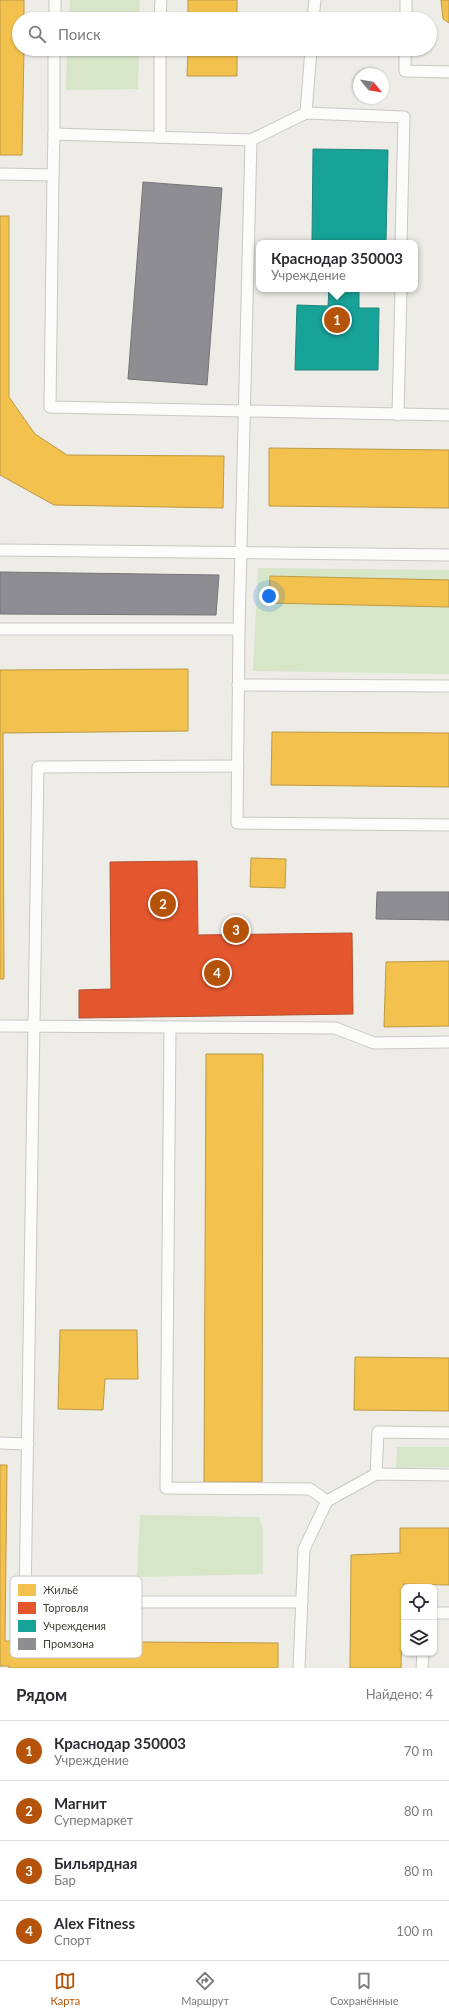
<!DOCTYPE html>
<html lang="ru">
<head>
<meta charset="utf-8">
<style>
  body { margin:0; font-family:Lato,sans-serif; background:#f2f2f3; color:#2b2b33 }
  .controls { position:absolute; right:12px; bottom:12px; display:grid; overflow:hidden; border-radius:8px; box-shadow:0 1px 3px #0004 }
  .controls button { width:36px; height:36px; display:grid; place-items:center; padding:0; border:0; border-bottom:1px solid #e1e1e2; background:#fff; color:#2b2b33; font:20px sans-serif }
  .compass { position:absolute; left:353px; top:68px; width:36px; height:36px; border-radius:50%; background:#fff; box-shadow:0 1px 3px #0004; rotate:120deg }
  .you { position:absolute; left:269px; top:596px; width:14px; height:14px; margin:-10px; border:3px solid #fff; border-radius:50%; background:#1a73e8; box-shadow:0 0 0 6px #1a73e833 }
  .badge { display:grid; place-items:center; width:26px; height:26px; border-radius:50%; background:#b45309; color:#fff; font-size:13px; font-weight:700 }
  .pin { position:absolute; translate:-50% -50%; border:2px solid #fff; box-shadow:0 1px 4px #0006 }
  .popup { position:absolute; left:256px; top:240px; width:162px; height:52px; box-sizing:border-box; display:grid; place-content:center; border-radius:8px; background:#fff; filter:drop-shadow(0 1px 3px #0005); font-size:13px; white-space:nowrap; color:#7c7c81 }
  .popup b { font-size:15px; color:#2b2b33 }
  .popup::after { content:''; position:absolute; left:50%; top:100%; margin-left:-8px; border:8px solid transparent; border-top-color:#fff }
  .list { margin:0; padding:0; list-style:none }
  h2 { display:flex; justify-content:space-between; align-items:center; height:52px; margin:0; padding:0 16px; font-size:17px }
  h2 small { font-size:13px; font-weight:400; color:#7c7c81 }
  .list li { display:grid; grid-template-columns:26px 1fr auto; gap:12px; align-items:center; box-sizing:border-box; height:60px; padding:0 16px; border-top:1px solid #e1e1e2 }
  .list b { display:block; font-size:15px; white-space:nowrap }
  .list p { margin:0; font-size:13px; white-space:nowrap; color:#7c7c81 }
  .list em { font-size:13px; font-style:normal; color:#7c7c81 }
  .icon { flex:none; width:22px; height:22px; fill:none; stroke:currentColor; stroke-width:2; stroke-linecap:round; stroke-linejoin:round }
  .map { position:relative; flex:none; width:449px; height:1668px; overflow:hidden }
  .search { position:absolute; background:#fff; box-shadow:0 1px 3px #0004; left:12px; right:12px; top:12px; height:44px; display:flex; align-items:center; gap:10px; box-sizing:border-box; padding:0 14px; border-radius:22px; color:#7c7c81; font-size:15px }
  .sheet { height:292px; background:#fff }
  nav { display:flex; justify-content:space-around; align-items:center; box-sizing:border-box; height:56px; border-top:1px solid #e1e1e2; background:#fff; font-size:11px; color:#7c7c81 }
  nav a { display:grid; justify-items:center; gap:2px }
  nav .on { color:#b45309 }
  .map>svg:first-child { display:block }
</style>
</head>
<body>
<div class="map">
<svg width="449" height="1668" viewBox="0 0 449 1668">
  <rect width="100%" height="100%" fill="#edece7"/>
  <g fill="#d7e5c9">
    <polygon points="70,0 140,0 139,19 69,19"/>
    <polygon points="67,49 139,49 138,89 66,90"/>
    <polygon points="258,568 449,570 449,674 253,671"/>
    <polygon points="397,1447 449,1447 449,1467 396,1468"/>
    <polygon points="140,1515 259,1517 263,1531 263,1574 137,1577"/>
  </g>
  <g fill="#f2c14e" stroke="#bd9a46">
    <polygon points="0,0 24,0 24,19 19,19 19,49 24,49 22,155 0,155"/>
    <rect x="188" y="0" width="49" height="19"/>
    <polygon points="441,0 449,0 449,23 443,19"/>
    <polygon points="188,49 237,49 237,76 187,76"/>
    <polygon points="0,216 9,216 9,397 35,434 67,455 224,456 223,508 54,505 0,475"/>
    <polygon points="269,448 449,450 449,508 269,506"/>
    <polygon points="270,576 449,580 449,607 269,603"/>
    <polygon points="188,669 188,731 3,733 4,979 0,979 0,670"/>
    <polygon points="272,732 449,733 449,787 271,785"/>
    <polygon points="251,858 286,859 285,888 250,887"/>
    <polygon points="449,961 449,1026 384,1027 386,962"/>
    <polygon points="206,1054 263,1054 262,1482 204,1482"/>
    <polygon points="60,1330 137,1330 138,1379 105,1379 103,1410 58,1409"/>
    <polygon points="355,1357 449,1358 449,1411 354,1410"/>
    <polygon points="0,1465 7,1465 5,1641 278,1643 278,1668 9,1668 9,1666 0,1666"/>
    <polygon points="400,1528 449,1528 449,1585 403,1584 401,1668 350,1668 351,1555 400,1553"/>
  </g>
  <polygon fill="#e4572e" stroke="#b35030" points="197,861 198,935 352,933 353,1014 79,1018 79,990 111,989 110,862"/>
  <g fill="#17a398" stroke="#24857a">
    <polygon points="313,149 388,150 386,241 329,243 329,241 312,241"/>
    <polygon points="329,289 359,289 359,308 379,308 378,370 295,370 297,305 328,306"/>
  </g>
  <g fill="#8d8d92" stroke="#767576">
    <polygon points="143,182 222,188 207,385 128,379"/>
    <polygon points="0,572 219,575 216,615 0,614"/>
    <polygon points="377,892 449,892 449,920 376,919"/>
  </g>
  <g fill="none" stroke-linecap="round" stroke-linejoin="round">
    <g stroke="#c9c8c3" stroke-width="13">
      <g id="service">
        <polyline points="55,19 55,0"/>
        <polyline points="160,19 161,0"/>
        <polyline points="313,19 315,0"/>
        <polyline points="406,19 406,0"/>
        <polyline points="405,49 405,71 449,72"/>
        <polyline points="306,113 404,117 401,243"/>
        <polyline points="54,134 54,49"/>
        <polyline points="160,137 160,49"/>
        <polyline points="251,140 306,113 311,49"/>
        <polyline points="0,174 53,175 54,134 251,140 239,629 237,823 449,825"/>
        <polyline points="53,175 50,407 449,415"/>
        <polyline points="398,415 401,289"/>
        <polyline points="0,550 449,555"/>
        <polyline points="0,629 239,629"/>
        <polyline points="238,685 449,686"/>
        <polyline points="238,766 38,767 25,1602 302,1602"/>
        <polyline points="0,1026 335,1028 374,1043 449,1042"/>
        <polyline points="170,1027 166,1488 310,1489 327,1501"/>
        <polyline points="0,1443 28,1444"/>
        <polyline points="376,1474 378,1432 449,1433"/>
        <polyline points="434,1613 449,1613"/>
        <polyline points="299,1668 304,1549 327,1501 376,1474 449,1475"/>
        <polyline points="422,1668 423,1653"/>
      </g>
    </g>
    <use href="#service" stroke="#fcfcfb" stroke-width="11"/>
  </g>
  <rect x="10" y="1576" width="132" height="82" rx="6" fill="#fff" stroke="#c6c5c2" stroke-width="1"/>
  <rect x="18" y="1584" width="18" height="12" fill="#f2c14e"/>
  <rect x="18" y="1602" width="18" height="12" fill="#e4572e"/>
  <rect x="18" y="1620" width="18" height="12" fill="#17a398"/>
  <rect x="18" y="1638" width="18" height="12" fill="#8d8d92"/>
  <g font-size="11" fill="#423e35">
    <text x="43" y="1594">Жильё</text>
    <text x="43" y="1612">Торговля</text>
    <text x="43" y="1630">Учреждения</text>
    <text x="43" y="1648">Промзона</text>
  </g>
</svg>
<div class="controls">
<button><svg class="icon" aria-label="locate" viewBox="0 0 24 24"><circle cx="12" cy="12" r="6"/><path d="M12 2v4M12 18v4M2 12h4M18 12h4"/></svg></button>
<button><svg class="icon" aria-label="layers" viewBox="0 0 24 24"><path d="M12 4l9 5-9 5-9-5zM3 14l9 5 9-5"/></svg></button>
</div>
<svg class="compass" viewBox="-18 -18 36 36"><path d="M0-13l5 13h-10z" fill="#e53935"/><path d="M0 13l5-13h-10z" fill="#7c7c81"/></svg>
<div class="you"></div>
<div class="pin badge" style="left:337px;top:320px">1</div>
<div class="popup"><b>Краснодар 350003</b>Учреждение</div>
<div class="pin badge" style="left:163px;top:904px">2</div>
<div class="pin badge" style="left:236px;top:930px">3</div>
<div class="pin badge" style="left:217px;top:973px">4</div>
<div class="search"><svg class="icon" aria-label="search" viewBox="0 0 24 24"><circle cx="10" cy="10" r="6"/><path d="M15 15l6 6"/></svg>Поиск</div>
</div>
<section class="sheet">
<h2>Рядом<small>Найдено: 4</small></h2>
<ul class="list">
<li><span class="badge">1</span><div><b>Краснодар 350003</b><p>Учреждение</p></div><em>70 m</em></li>
<li><span class="badge">2</span><div><b>Магнит</b><p>Супермаркет</p></div><em>80 m</em></li>
<li><span class="badge">3</span><div><b>Бильярдная</b><p>Бар</p></div><em>80 m</em></li>
<li><span class="badge">4</span><div><b>Alex Fitness</b><p>Спорт</p></div><em>100 m</em></li>
</ul>
</section>
<nav>
<a class="on"><svg class="icon" aria-label="map" viewBox="0 0 24 24"><path d="M3 6l6-2 6 2 6-2v14l-6 2-6-2-6 2zM9 4v14M15 6v14"/></svg>Карта</a>
<a><svg class="icon" aria-label="directions" viewBox="0 0 24 24"><path d="M12 3l9 9-9 9-9-9zM9 14v-3h6M13 9l2 2-2 2"/></svg>Маршрут</a>
<a><svg class="icon" aria-label="saved" viewBox="0 0 24 24"><path d="M7 4h10v16l-5-4-5 4z"/></svg>Сохранённые</a>
</nav>
</body>
</html>
